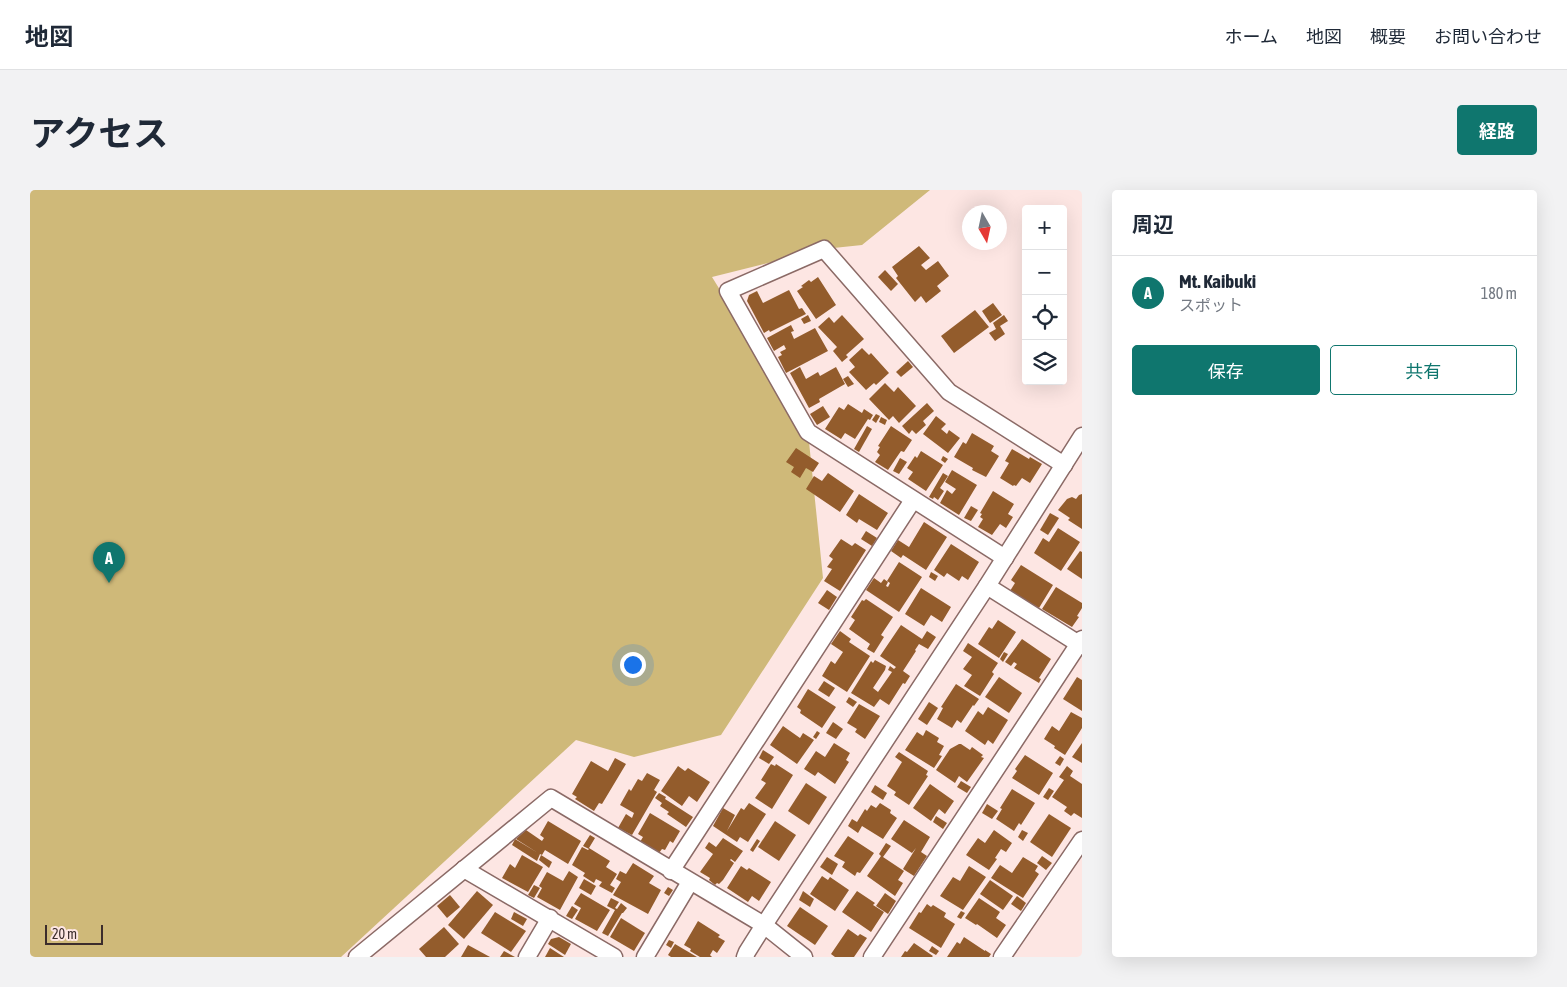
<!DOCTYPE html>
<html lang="ja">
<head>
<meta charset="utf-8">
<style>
  body { margin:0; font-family:"Asap Condensed","Noto Sans JP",sans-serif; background:#f2f2f3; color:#1f2937 }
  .controls { position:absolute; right:15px; top:15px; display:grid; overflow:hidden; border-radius:5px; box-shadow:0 5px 20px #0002 }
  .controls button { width:45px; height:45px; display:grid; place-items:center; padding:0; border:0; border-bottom:1px solid #e0e1e3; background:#fff; color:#1f2937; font:25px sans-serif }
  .compass { position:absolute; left:932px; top:15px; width:45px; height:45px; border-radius:50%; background:#fff; box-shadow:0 5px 20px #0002; rotate:171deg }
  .scale { position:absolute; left:15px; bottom:12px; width:58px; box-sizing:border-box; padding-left:5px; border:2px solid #3c2d2c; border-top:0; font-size:14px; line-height:18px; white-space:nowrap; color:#3c2d2c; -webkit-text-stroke:4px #fde6e3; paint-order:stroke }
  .you { position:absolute; left:602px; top:474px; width:18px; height:18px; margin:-12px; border:4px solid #fff; border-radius:50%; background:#1a73e8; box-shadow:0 0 0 8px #1a73e833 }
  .badge { display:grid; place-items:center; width:32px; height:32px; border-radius:50%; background:#0f766e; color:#fff; font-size:16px; font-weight:700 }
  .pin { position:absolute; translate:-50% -41px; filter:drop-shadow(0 1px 2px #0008) }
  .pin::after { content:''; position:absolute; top:26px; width:18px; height:15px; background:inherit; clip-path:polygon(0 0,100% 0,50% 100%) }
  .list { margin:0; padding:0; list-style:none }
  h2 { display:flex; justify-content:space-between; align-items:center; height:65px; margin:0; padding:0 20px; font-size:21px }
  h2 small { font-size:16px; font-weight:400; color:#747a83 }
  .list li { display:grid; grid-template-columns:32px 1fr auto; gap:15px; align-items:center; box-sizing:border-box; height:75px; padding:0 20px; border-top:1px solid #e0e1e3 }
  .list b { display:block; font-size:19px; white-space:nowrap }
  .list p { margin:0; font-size:16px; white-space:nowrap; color:#747a83 }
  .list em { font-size:16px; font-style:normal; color:#747a83 }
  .actions { display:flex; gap:10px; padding:15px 20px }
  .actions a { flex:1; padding:11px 0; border:1px solid #0f766e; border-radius:5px; text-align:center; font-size:18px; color:#0f766e }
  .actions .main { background:#0f766e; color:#fff }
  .icon { flex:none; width:28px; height:28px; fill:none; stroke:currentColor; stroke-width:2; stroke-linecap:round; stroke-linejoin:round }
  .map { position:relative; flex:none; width:1052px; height:767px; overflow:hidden; border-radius:5px }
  header { display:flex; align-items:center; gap:30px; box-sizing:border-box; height:70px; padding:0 25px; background:#fff; border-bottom:1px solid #e0e1e3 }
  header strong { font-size:24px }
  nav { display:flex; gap:28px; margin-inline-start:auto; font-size:18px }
  .intro { display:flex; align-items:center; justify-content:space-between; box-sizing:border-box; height:120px; padding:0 30px }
  h1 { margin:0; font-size:35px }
  .button { padding:12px 22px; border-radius:5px; background:#0f766e; color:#fff; font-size:18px; font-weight:700 }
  main { display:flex; gap:30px; padding:0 30px }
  aside { flex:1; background:#fff; border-radius:5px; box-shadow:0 5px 20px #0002 }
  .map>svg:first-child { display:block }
</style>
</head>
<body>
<header>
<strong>地図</strong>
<nav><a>ホーム</a><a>地図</a><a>概要</a><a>お問い合わせ</a></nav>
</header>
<div class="intro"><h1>アクセス</h1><a class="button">経路</a></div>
<main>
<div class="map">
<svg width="1052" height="767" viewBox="0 0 1052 767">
  <rect width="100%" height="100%" fill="#fde6e3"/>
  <polygon fill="#cfb979" points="0,0 900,0 832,55 794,59 682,87 778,242 793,388 691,545 604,567 546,550 311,767 0,767"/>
  <g fill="#935c2c">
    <polygon points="889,56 900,68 891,75 896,80 908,71 919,86 907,96 911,101 896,113 891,106 885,112 866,88 868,86 862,77"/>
    <polygon points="855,80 868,94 861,101 848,87"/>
    <polygon points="788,87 806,115 786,129 767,101 773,97 771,96 779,90 781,92"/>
    <polygon points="759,100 769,119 772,118 776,124 740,142 739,140 734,143 717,111 719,105 727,101 733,113"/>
    <polygon points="963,113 972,125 960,133 952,121"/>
    <polygon points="945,120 959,137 924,163 911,146"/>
    <polygon points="778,125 781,131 774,134 771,129"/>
    <polygon points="812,125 834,149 816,165 818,167 812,172 803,161 807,157 788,137 799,127 804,133"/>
    <polygon points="974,125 978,131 970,136 975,144 965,151 959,143 966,139 963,133"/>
    <polygon points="761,135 764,141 761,142 764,149 785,138 798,161 756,183 748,167 752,165 750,162 756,159 754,155 744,161 737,148"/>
    <polygon points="832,158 839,165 841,163 859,183 846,195 844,193 836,200 819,182 825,177 819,170"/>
    <polygon points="878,171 883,177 871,187 866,182"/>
    <polygon points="770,177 776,189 788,182 790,186 806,177 815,194 789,209 790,212 779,218 760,183"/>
    <polygon points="818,186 824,194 818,197 813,189"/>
    <polygon points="855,193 864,202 868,197 886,216 869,233 863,226 859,230 839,209"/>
    <polygon points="897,213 904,221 893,231 896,235 886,244 882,240 879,244 872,236"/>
    <polygon points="818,214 832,223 834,219 843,225 840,230 838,229 825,249 815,243 811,249 795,239 809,217 814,220"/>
    <polygon points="793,216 800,227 787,235 780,224"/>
    <polygon points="846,224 850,226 846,233 842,230"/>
    <polygon points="906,226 916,234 911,239 917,244 919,240 930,248 918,263 893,244"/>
    <polygon points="851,227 857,230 855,235 849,232"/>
    <polygon points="837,236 842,239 829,262 824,259"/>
    <polygon points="861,236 882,250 874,262 871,261 858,280 845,272 850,265 847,262 850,257 848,256"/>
    <polygon points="942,243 964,256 961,261 969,266 956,287 942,280 943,278 924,267 933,252 936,254"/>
    <polygon points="766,258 789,273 783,282 776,278 770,288 761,282 764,277 756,272"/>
    <polygon points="982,259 999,269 1000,267 1012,274 1000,293 992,288 986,296 984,295 983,296 970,288 979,273 975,271"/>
    <polygon points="891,261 913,275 896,301 878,289 883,282 877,278 885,266 887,268"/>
    <polygon points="913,266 918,269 915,273 911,270"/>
    <polygon points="870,268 877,272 869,284 863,281"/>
    <polygon points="922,280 947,295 929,325 910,313 917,300 922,304 926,299 915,292"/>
    <polygon points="798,283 824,301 810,322 776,299 784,286 792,291"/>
    <polygon points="913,283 918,286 910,298 914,301 908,310 904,307 903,309 899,307"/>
    <polygon points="963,301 984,314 978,324 983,327 976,338 970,334 962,345 948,337 953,329 950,327 952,324 950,323"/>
    <polygon points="829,304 858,323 847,340 829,329 827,333 816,325"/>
    <polygon points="1052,304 1052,339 1038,330 1040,328 1028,320 1037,309 1042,307 1046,309 1049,305"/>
    <polygon points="941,316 948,320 941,331 934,328"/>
    <polygon points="1020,323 1029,328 1018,345 1010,340"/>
    <polygon points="894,332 917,347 896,380 873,365 871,368 861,361 868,350 879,357"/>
    <polygon points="1028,338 1050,352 1031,381 1004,363 1013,348 1019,352"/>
    <polygon points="836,341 847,348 842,356 831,349"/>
    <polygon points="811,349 822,356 825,353 836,360 810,401 794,391 802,379 797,377 803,369 799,366"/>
    <polygon points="921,354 949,372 938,390 932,386 929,391 917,383 914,387 904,380"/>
    <polygon points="1050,361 1052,362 1052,389 1037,379"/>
    <polygon points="869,372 892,387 869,422 836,400 844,388 851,393 854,389 858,392 856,396 858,397 860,393 857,391"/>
    <polygon points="991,375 1023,395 1009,418 980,401 985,393 981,390"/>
    <polygon points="901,382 908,386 905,391 899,387"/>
    <polygon points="1026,397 1052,413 1052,418 1047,426 1049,427 1042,437 1012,419"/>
    <polygon points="891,398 921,417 912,432 901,425 894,436 875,424"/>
    <polygon points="797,400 807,407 799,420 788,413"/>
    <polygon points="836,409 863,427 851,445 854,447 844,463 837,459 840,454 819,439 825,430 821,427 832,410 834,411"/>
    <polygon points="968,430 986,442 969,468 948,454 959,437 962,439"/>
    <polygon points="871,435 892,449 897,441 906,447 898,459 889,454 885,460 886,461 873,481 880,486 875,494 873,493 859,515 850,509 844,517 821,503 841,471 843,473 845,470 856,476 855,480 843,498 848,502 862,482 858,480 860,476 864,479 866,477 850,466"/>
    <polygon points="810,441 821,449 819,452 840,466 817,502 792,486 801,471 805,474 813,462 801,454"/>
    <polygon points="992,449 1021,469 1009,488 1011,489 1009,493 984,478 987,474 984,472 981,476 975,472"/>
    <polygon points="938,453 968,473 962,482 964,484 950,506 934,496 942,485 933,479 942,467 933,461"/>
    <polygon points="974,462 978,464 973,472 970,469"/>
    <polygon points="969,487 992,503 979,523 955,507"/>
    <polygon points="1047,487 1052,490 1052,521 1033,509"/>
    <polygon points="794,491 805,498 799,507 788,500"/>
    <polygon points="926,494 949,509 944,516 943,515 931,533 927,530 922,538 907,529 913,518 911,517"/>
    <polygon points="778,499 806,517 792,538 770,523 771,520 767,517"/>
    <polygon points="819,507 827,512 823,517 816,512"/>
    <polygon points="899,512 908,518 897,535 888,529"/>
    <polygon points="829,514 850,526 835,549 825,542 827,539 817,533"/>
    <polygon points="958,517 978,530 963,554 958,550 955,555 935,541 948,521 953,525"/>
    <polygon points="1041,522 1052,528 1052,538 1035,565 1024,558 1025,556 1014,549 1022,536 1029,541"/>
    <polygon points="803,532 813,539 806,549 796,543"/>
    <polygon points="753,536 770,548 773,543 784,550 767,574 740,555"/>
    <polygon points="896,540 909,548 907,552 914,556 909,565 912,566 904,578 875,560 887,542 893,546"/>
    <polygon points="787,541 790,543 786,549 783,547"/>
    <polygon points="804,553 820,563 816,570 819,572 805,594 788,582 785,586 774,579 786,561 795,567"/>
    <polygon points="1052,553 1052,573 1042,567"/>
    <polygon points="929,554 931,554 940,560 942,557 953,565 951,567 954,568 937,592 929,586 925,593 906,580 920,559"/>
    <polygon points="733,560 744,567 739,574 729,568"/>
    <polygon points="869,562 898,581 896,585 898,586 879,615 864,605 866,602 857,596 872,572 865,567"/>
    <polygon points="995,565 1023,583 1009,605 982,588 987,581 985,579"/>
    <polygon points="1030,566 1034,569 1030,576 1025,573"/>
    <polygon points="585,568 596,574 572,614 569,613 564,621 545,609 547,607 542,604 561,571 578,581"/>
    <polygon points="741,574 745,576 746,574 763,585 742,619 725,608 736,593 731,590"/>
    <polygon points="648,576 655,581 658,578 680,592 667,612 659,606 652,616 631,601"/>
    <polygon points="1037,576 1043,581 1040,586 1052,594 1052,628 1044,623 1041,626 1034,621 1037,617 1022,607 1034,590 1029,587"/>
    <polygon points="617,583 630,590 624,600 627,602 602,645 588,638 596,624 602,628 604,623 590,615 599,599 601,601 608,589 612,591"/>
    <polygon points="931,591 941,597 937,603 927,597"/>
    <polygon points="776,593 797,607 779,635 758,621"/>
    <polygon points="900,594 924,611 915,624 909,619 901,631 883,618"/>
    <polygon points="845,595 857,603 853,610 841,602"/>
    <polygon points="1019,598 1024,601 1018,610 1013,607"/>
    <polygon points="982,599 1005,613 991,635 989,633 984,641 966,629 972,619 970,618"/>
    <polygon points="629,603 636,607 635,609 663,627 656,637 637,624 639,622 630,616 632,613 625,608"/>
    <polygon points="719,613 736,624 718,652 710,647 707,652 683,636 693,618 705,625 697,641 711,618 714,620"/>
    <polygon points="850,613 861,620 860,623 867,628 853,649 832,636 828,643 818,636 822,629 827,632 835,619 837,621 841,615 846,618"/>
    <polygon points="957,614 968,621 962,629 952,623"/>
    <polygon points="620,623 650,641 643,653 640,651 635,660 632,659 629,663 610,652 613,647 608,644"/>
    <polygon points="1019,624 1041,638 1022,667 1000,652"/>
    <polygon points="906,626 917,633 913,639 903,632"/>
    <polygon points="874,630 900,647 891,662 897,666 884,686 873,679 886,658 882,663 861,649"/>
    <polygon points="518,631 551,651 538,674 515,660 512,665 510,664 507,671 482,655 485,649 508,663 486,649 496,640 512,651 514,648 510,645"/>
    <polygon points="745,631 766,645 749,671 728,657"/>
    <polygon points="964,640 982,653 976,662 971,659 965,668 967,669 959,680 936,665 948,648 955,653"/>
    <polygon points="992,640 998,643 993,651 988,647"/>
    <polygon points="560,645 565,648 559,658 580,671 576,677 587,684 580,695 585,698 582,703 569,696 572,692 566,689 564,693 553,686 555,683 542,675 552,657 558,660 559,659 553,656"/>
    <polygon points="818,646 844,663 830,683 827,682 825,686 812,677 815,672 804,666"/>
    <polygon points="693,648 713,661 705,672 701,669 700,670 704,673 693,690 689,694 687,693 685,695 679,690 680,688 670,682 683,664 675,658 679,652 686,657"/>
    <polygon points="727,649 730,651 723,662 720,660"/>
    <polygon points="856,653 861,656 853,667 874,681 868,690 873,693 865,706 837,686 851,666 849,664"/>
    <polygon points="492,665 513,677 498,702 472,688 480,674 485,678"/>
    <polygon points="511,665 522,672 519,678 509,670"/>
    <polygon points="1012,666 1022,673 1016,680 1007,673"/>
    <polygon points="797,667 808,674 802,685 790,677"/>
    <polygon points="993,667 1008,676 1005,681 1009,684 993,708 961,688 970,675 982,683"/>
    <polygon points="603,673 624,686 619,693 631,700 618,724 583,705 591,692 586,689 590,681 596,684"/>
    <polygon points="711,676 717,680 719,678 741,692 729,711 722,706 718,712 697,698"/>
    <polygon points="939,676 956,687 933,720 910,706 923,687 930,691"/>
    <polygon points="539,681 548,687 530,720 507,707 512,698 509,696 517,682 533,691"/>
    <polygon points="792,686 798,690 800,687 819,700 805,721 780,704"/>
    <polygon points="554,689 566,696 561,705 549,698"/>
    <polygon points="960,690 983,706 973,720 950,704"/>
    <polygon points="504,695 510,698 504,708 498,705"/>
    <polygon points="638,697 643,700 639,706 634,703"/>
    <polygon points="447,701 463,715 434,749 418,735"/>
    <polygon points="773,701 784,709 780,717 769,710"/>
    <polygon points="827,701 845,713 843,715 854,722 841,742 812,722"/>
    <polygon points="551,703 580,720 567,741 545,729 551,718 544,714"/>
    <polygon points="855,703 866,711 858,724 846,716"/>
    <polygon points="420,705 430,717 417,728 407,716"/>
    <polygon points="987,706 996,713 991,721 981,714"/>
    <polygon points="581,708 589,712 585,718 587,719 591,713 597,718 593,723 592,723 578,746 572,743 585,720 577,716"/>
    <polygon points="949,708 970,722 966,728 976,735 967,748 947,734 946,735 935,728"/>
    <polygon points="897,714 901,717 903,715 916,723 914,727 925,734 911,758 879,738 889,722 891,723"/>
    <polygon points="542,716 548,720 542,729 536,726"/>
    <polygon points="770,717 798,736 785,755 757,736"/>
    <polygon points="931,721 935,723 931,729 927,727"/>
    <polygon points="465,722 496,741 481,762 451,743"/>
    <polygon points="484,722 497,729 493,736 481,729"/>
    <polygon points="591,728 615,743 604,761 580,747"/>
    <polygon points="668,731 690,745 688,747 695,751 687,763 683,760 680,765 682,767 670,767 660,761 661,759 654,755"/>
    <polygon points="414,737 429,754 415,767 396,767 389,759"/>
    <polygon points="818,739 828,746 830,744 837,748 824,767 805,767 801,764"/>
    <polygon points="529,747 541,754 535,765 518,754 521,749"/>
    <polygon points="934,747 955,761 955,760 961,764 959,767 917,767 927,752 930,754"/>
    <polygon points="639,750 644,752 641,758 636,755"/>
    <polygon points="884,753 903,766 902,767 871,767 875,761 877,762"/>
    <polygon points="645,754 667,767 641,767 638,765"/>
    <polygon points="438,755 460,767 431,767"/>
    <polygon points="902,756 909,761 906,765 899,761"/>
    <polygon points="520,758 534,767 515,767"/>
    <polygon points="474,761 485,767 470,767"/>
  </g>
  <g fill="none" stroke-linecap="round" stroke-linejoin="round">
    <g stroke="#8b6a66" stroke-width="19">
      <g id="street">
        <polyline points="975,368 778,242 698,101 794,59 919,202 1034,275"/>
        <polyline points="957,396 1052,456"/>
        <polyline points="434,679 584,767"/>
        <polyline points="641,681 883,310"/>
        <polyline points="327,767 521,608 734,735 774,767"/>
        <polyline points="497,767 520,728"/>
        <polyline points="615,767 660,692"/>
        <polyline points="715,767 717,762 734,735 957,396 1052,246"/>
        <polyline points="842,767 1052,449"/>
        <polyline points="972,767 1052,650"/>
      </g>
    </g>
    <use href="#street" stroke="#fff" stroke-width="16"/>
  </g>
</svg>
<div class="controls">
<button>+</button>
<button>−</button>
<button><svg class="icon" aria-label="locate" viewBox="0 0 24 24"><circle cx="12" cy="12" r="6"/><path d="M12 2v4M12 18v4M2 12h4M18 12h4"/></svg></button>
<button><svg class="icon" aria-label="layers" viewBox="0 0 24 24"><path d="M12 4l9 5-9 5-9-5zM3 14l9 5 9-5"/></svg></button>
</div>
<svg class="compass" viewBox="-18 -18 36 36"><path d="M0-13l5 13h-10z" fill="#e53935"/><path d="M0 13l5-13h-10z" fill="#747a83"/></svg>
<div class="scale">20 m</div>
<div class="you"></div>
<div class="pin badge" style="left:79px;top:393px">A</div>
</div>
<aside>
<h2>周辺<small></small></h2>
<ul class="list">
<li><span class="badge">A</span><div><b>Mt. Kaibuki</b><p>スポット</p></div><em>180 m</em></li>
</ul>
<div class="actions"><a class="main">保存</a><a>共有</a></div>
</aside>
</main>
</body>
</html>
